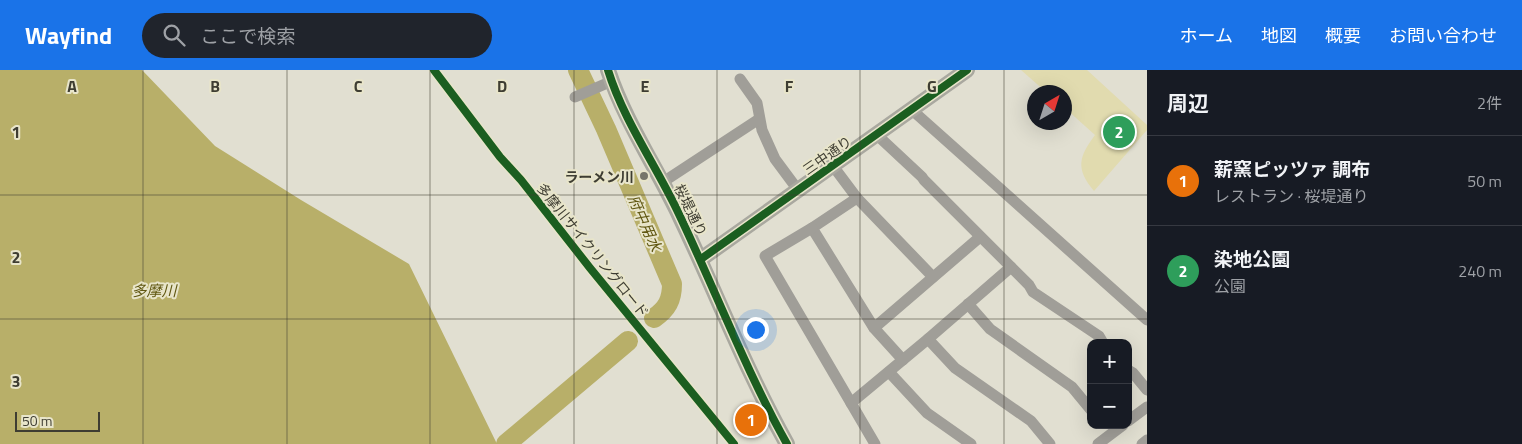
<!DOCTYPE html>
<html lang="ja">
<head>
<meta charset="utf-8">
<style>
  body { margin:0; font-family:"Titillium Web","Noto Sans JP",sans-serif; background:#20242c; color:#f1f3f6 }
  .controls { position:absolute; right:15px; bottom:15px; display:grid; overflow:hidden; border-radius:10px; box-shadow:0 5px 20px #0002 }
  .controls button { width:45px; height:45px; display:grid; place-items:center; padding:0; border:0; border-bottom:1px solid #363941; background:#171b24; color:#f1f3f6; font:25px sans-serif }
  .compass { position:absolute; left:1027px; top:15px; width:45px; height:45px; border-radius:50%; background:#171b24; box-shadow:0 5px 20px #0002; rotate:39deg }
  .scale { position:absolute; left:15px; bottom:12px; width:85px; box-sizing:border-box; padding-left:5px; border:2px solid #3e3d32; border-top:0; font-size:14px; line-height:18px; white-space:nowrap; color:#3e3d32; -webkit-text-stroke:4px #e8e5ca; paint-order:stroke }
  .you { position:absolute; left:755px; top:259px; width:18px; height:18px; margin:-12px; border:4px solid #fff; border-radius:50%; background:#1a73e8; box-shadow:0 0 0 8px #1a73e833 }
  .badge { display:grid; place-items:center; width:32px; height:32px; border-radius:50%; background:#1a73e8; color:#fff; font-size:16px; font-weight:700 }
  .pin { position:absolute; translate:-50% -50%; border:2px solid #fff; box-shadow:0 1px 5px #0006 }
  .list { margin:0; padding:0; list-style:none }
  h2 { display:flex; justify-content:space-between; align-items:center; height:65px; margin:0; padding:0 20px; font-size:21px }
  h2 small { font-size:16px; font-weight:400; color:#9ea1a6 }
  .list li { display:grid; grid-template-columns:32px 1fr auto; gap:15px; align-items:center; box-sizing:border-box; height:90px; padding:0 20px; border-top:1px solid #363941 }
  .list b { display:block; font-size:19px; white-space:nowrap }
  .list p { margin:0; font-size:16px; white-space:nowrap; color:#9ea1a6 }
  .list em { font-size:16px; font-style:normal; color:#9ea1a6 }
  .icon { flex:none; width:28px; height:28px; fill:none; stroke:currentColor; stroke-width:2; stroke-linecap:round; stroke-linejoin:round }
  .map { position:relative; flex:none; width:1147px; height:374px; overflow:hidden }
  header { display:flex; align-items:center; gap:30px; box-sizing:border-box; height:70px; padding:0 25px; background:#1a73e8; color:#fff }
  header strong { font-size:24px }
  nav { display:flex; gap:28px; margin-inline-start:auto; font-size:18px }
  .search { width:350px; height:45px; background:#20242c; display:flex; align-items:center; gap:12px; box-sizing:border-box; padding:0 18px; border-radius:28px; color:#9ea1a6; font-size:19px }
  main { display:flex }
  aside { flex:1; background:#171b24 }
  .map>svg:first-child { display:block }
</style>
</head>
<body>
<header>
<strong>Wayfind</strong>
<div class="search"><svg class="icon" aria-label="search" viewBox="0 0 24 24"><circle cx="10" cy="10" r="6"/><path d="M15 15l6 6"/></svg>ここで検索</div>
<nav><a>ホーム</a><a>地図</a><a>概要</a><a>お問い合わせ</a></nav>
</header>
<main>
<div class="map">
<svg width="1147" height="374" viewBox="0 0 1147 374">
  <rect width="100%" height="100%" fill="#e1dfd1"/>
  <path fill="#e1dbaf" d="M1021,0H1087L1147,55V60L1094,121C1075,98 1079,87 1095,65L1065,38L1064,22H1046Z"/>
  <polygon fill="#b8af69" points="0,0 142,0 215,76 301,130 409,194 497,374 0,374"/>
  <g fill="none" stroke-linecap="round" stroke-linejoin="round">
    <g stroke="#b8af69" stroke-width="20">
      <path d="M578,0L606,59L672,214C672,230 667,239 654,248"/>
      <polyline points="506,374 628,271"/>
    </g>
    <g stroke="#a09e98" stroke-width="11">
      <polyline points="740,9 757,33 762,60 775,89 798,120"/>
      <polyline points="575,27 612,11"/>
      <polyline points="912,40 1147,250"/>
      <polyline points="877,65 922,107 924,110 1029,215 1033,222 1099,266 1103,273"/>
      <polyline points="833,96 857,128 933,207"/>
      <polyline points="663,112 759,49"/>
      <polyline points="857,128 812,158 874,258 903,290"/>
      <polyline points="812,158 765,186 875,374"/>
      <polyline points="968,234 990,259 1072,317 1091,340"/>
      <polyline points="874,258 980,167"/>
      <polyline points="928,269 955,298 1031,351 1050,374"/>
      <polyline points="1128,300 1133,303 1147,320"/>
      <polyline points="889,302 927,343 971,374"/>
      <polyline points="851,333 928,269 1011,197"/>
      <polyline points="1128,351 1147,337"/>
      <polyline points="1098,374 1123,355"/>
      <polyline points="1142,374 1147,370"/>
    </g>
    <g stroke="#a9a89f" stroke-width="16">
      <path d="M608,0C625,52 657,98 680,147C716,222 746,301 787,374"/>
      <polyline points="701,189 967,0"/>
    </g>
    <g stroke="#e8e5ca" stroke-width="11">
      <g id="cycleway">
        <polyline points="434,0 500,87 521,110 590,198 734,374"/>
        <path d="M608,0C623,49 655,94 677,140C714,217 745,299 787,374"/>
        <polyline points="701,189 967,0"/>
      </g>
    </g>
    <use href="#cycleway" stroke="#1b5e20" stroke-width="8"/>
  </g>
  <path fill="none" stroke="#3e3d32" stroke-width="1" stroke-opacity="0.55" d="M143,0V374M287,0V374M430,0V374M574,0V374M717,0V374M860,0V374M1004,0V374M0,125H1147M0,249H1147"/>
  <circle fill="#77766a" stroke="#e8e5ca" stroke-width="2" cx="644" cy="106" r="5"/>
  <g text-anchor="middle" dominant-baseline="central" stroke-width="4" stroke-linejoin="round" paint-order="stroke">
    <g font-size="14" fill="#3e3d32" stroke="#e8e5ca">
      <text transform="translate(827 85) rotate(-35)">三中通り</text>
      <text transform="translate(691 140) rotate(64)">桜堤通り</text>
      <text transform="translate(593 180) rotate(51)">多摩川サイクリングロード</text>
    </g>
    <g font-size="14" font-weight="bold" fill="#3e3d32" stroke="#e8e5ca" text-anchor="end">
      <text x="634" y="106">ラーメン川</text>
    </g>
    <g font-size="15" font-style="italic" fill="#605711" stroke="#e8e5ca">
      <text transform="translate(645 153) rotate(66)">府中用水</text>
      <text x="154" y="220">多摩川</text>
    </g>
  </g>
  <g font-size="16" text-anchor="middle" font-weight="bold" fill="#3e3d32" stroke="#e8e5ca" stroke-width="4" stroke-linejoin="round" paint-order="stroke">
    <text x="72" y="22">A</text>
    <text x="215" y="22">B</text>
    <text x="358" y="22">C</text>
    <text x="502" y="22">D</text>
    <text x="645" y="22">E</text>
    <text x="789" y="22">F</text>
    <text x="932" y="22">G</text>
    <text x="16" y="68">1</text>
    <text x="16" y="193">2</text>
    <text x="16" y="317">3</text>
  </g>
</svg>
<div class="controls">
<button>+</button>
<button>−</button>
</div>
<svg class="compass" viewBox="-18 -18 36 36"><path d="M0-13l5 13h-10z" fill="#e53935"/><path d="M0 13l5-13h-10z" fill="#9ea1a6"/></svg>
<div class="scale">50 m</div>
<div class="you"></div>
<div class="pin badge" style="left:751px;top:350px;background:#e8710a">1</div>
<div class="pin badge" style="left:1119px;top:62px;background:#2e9e5b">2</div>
</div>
<aside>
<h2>周辺<small>2件</small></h2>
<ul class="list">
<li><span class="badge" style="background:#e8710a">1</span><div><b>薪窯ピッツァ 調布</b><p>レストラン · 桜堤通り</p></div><em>50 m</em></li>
<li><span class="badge" style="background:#2e9e5b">2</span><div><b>染地公園</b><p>公園</p></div><em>240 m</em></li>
</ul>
</aside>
</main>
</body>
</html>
